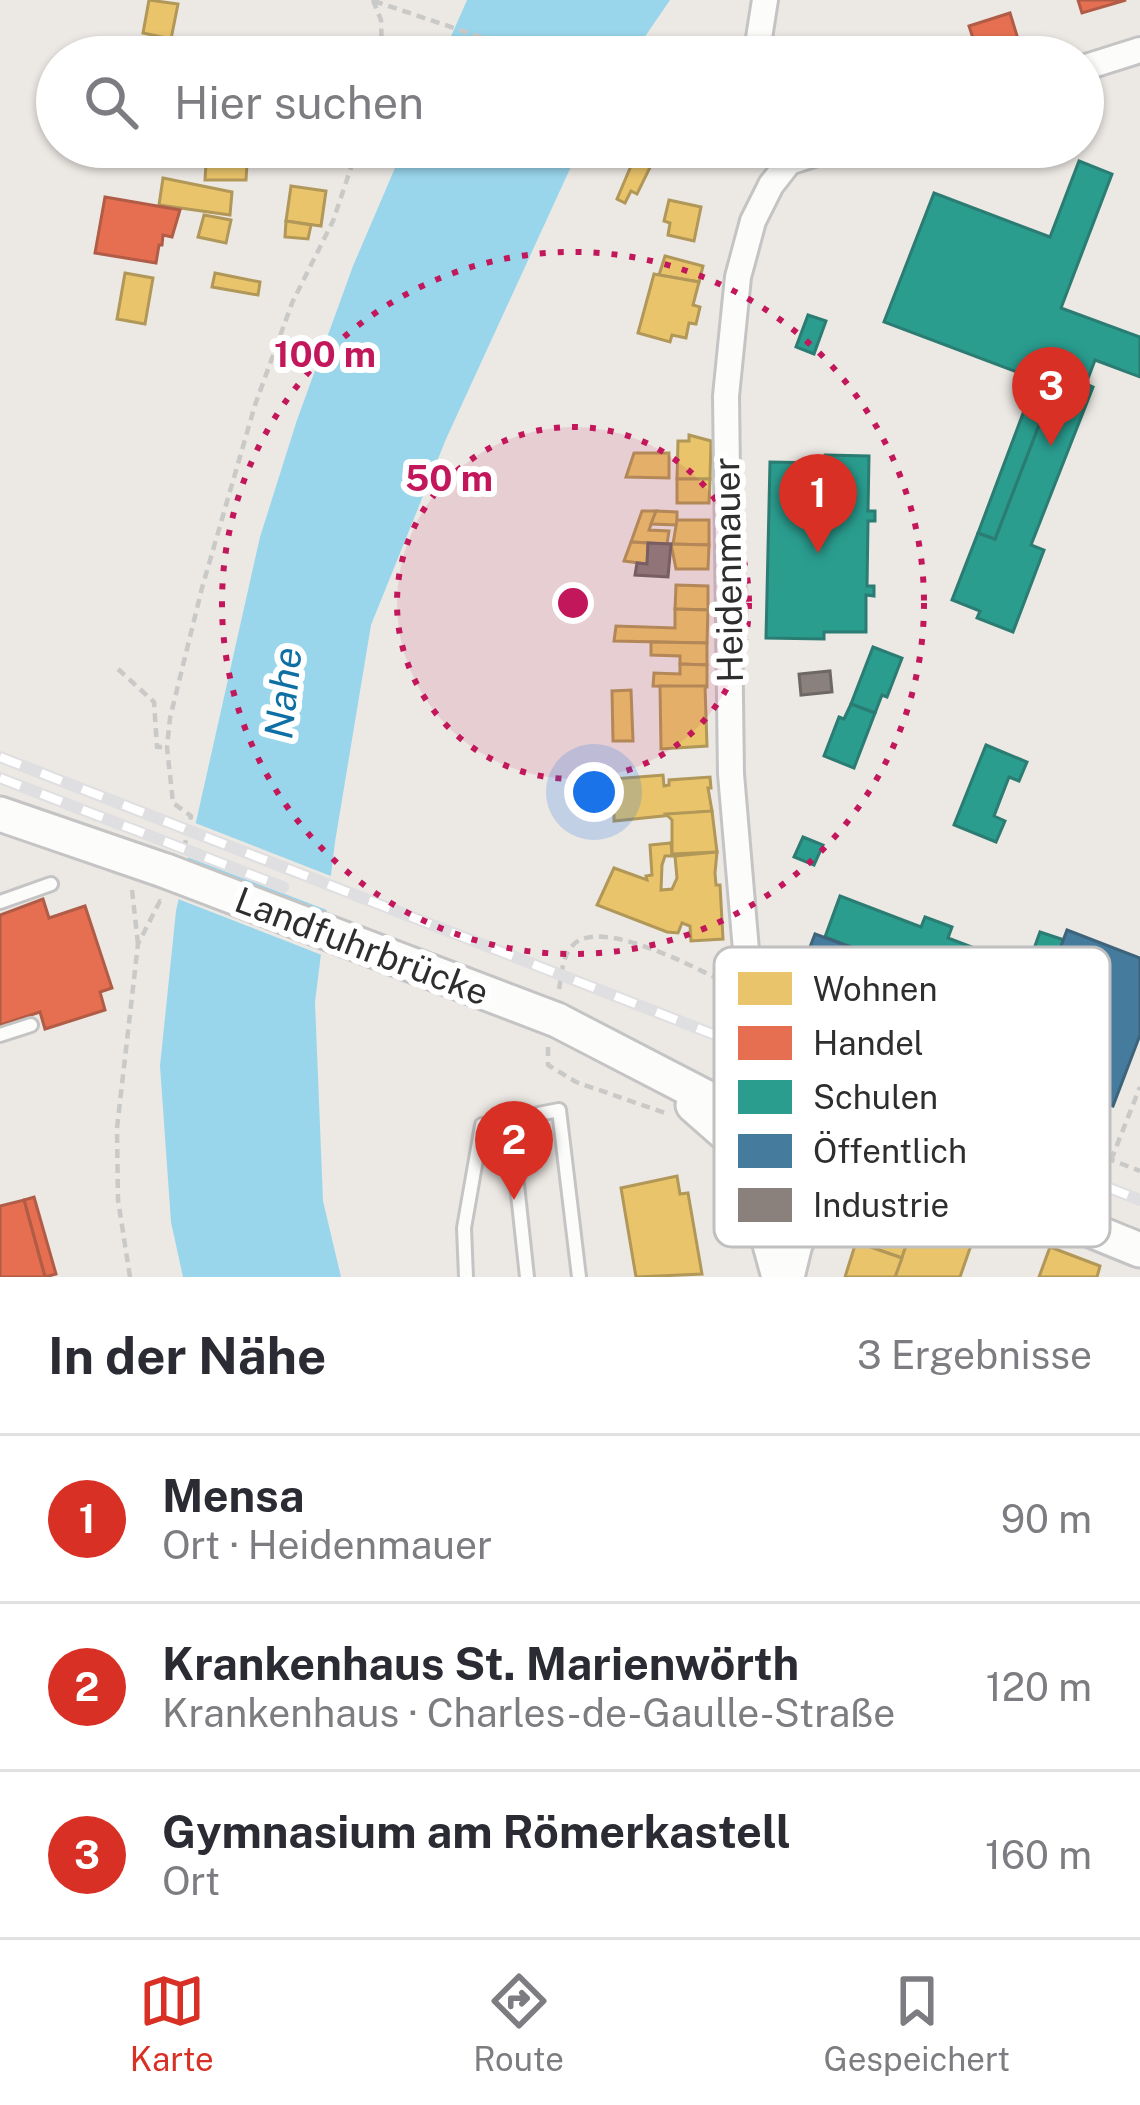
<!DOCTYPE html>
<html lang="de">
<head>
<meta charset="utf-8">
<style>
  body { margin:0; font-family:"Public Sans",sans-serif; background:#f2f2f3; color:#2b2b33 }
  .you { position:absolute; left:594px; top:792px; width:42px; height:42px; margin:-30px; border:9px solid #fff; border-radius:50%; background:#1a73e8; box-shadow:0 0 0 18px #1a73e833 }
  .badge { display:grid; place-items:center; width:78px; height:78px; border-radius:50%; background:#d93025; color:#fff; font-size:39px; font-weight:700 }
  .pin { position:absolute; translate:-50% -99px; filter:drop-shadow(0 3px 6px #0008) }
  .pin::after { content:''; position:absolute; top:63px; width:42px; height:36px; background:inherit; clip-path:polygon(0 0,100% 0,50% 100%) }
  .list { margin:0; padding:0; list-style:none }
  h2 { display:flex; justify-content:space-between; align-items:center; height:156px; margin:0; padding:0 48px; font-size:51px }
  h2 small { font-size:39px; font-weight:400; color:#7c7c81 }
  .list li { display:grid; grid-template-columns:78px 1fr auto; gap:36px; align-items:center; box-sizing:border-box; height:168px; padding:0 48px; border-top:3px solid #e1e1e2 }
  .list b { display:block; font-size:45px; white-space:nowrap }
  .list p { margin:0; font-size:39px; white-space:nowrap; color:#7c7c81 }
  .list em { font-size:39px; font-style:normal; color:#7c7c81 }
  .icon { flex:none; width:66px; height:66px; fill:none; stroke:currentColor; stroke-width:2; stroke-linecap:round; stroke-linejoin:round }
  .map { position:relative; flex:none; width:1140px; height:1277px; overflow:hidden }
  .search { position:absolute; background:#fff; box-shadow:0 3px 9px #0004; left:36px; right:36px; top:36px; height:132px; display:flex; align-items:center; gap:30px; box-sizing:border-box; padding:0 42px; border-radius:66px; color:#7c7c81; font-size:45px }
  .sheet { height:660px; background:#fff }
  nav { display:flex; justify-content:space-around; align-items:center; box-sizing:border-box; height:168px; border-top:3px solid #e1e1e2; background:#fff; font-size:33px; color:#7c7c81 }
  nav a { display:grid; justify-items:center; gap:6px }
  nav .on { color:#d93025 }
  .map>svg:first-child { display:block }
</style>
</head>
<body>
<div class="map">
<svg width="1140" height="1277" viewBox="0 0 1140 1277">
  <rect width="100%" height="100%" fill="#ece8e4"/>
  <g fill="#99d6ec">
    <polygon points="467,0 670,0 631,57 442,57"/>
    <polygon points="404,147 580,147 446,439 371,625 335,842 315,1002 323,1201 341,1277 183,1277 171,1222 160,1066 176,911 260,537 297,420 353,266"/>
  </g>
  <g fill="#ece8e4">
    <polygon points="190,821 336,878 332,912 182,855"/>
    <polygon points="182,858 332,916 327,957 173,897"/>
  </g>
  <g fill="#e9c46a" stroke="#b19758" stroke-width="3">
    <polygon points="149,0 178,4 171,39 143,33"/>
    <polygon points="132,147 178,147 177,162 137,159"/>
    <polygon points="207,147 248,147 246,180 205,180"/>
    <polygon points="639,147 660,147 637,194 631,191 625,203 617,199"/>
    <polygon points="163,178 232,192 230,215 159,205"/>
    <polygon points="291,186 326,191 321,226 286,221"/>
    <polygon points="669,200 701,207 694,241 668,235 670,223 664,221"/>
    <polygon points="204,215 231,220 226,243 198,237"/>
    <polygon points="286,221 311,225 308,239 285,237"/>
    <polygon points="665,256 703,266 699,282 659,275"/>
    <polygon points="125,273 153,278 145,324 117,319"/>
    <polygon points="215,273 260,282 258,295 212,287"/>
    <polygon points="654,274 699,282 693,305 700,307 696,324 689,323 686,338 672,335 670,342 638,333"/>
    <polygon points="689,435 711,441 710,479 677,479 678,441 689,441"/>
    <polygon points="634,453 669,453 669,478 626,477"/>
    <polygon points="677,479 710,479 709,503 677,503"/>
    <polygon points="642,511 656,511 649,530 669,531 667,544 631,542"/>
    <polygon points="656,511 677,512 677,525 651,524"/>
    <polygon points="677,520 709,520 709,545 673,544"/>
    <polygon points="631,542 648,543 647,564 624,561"/>
    <polygon points="671,544 709,545 708,569 676,569"/>
    <polygon points="676,585 708,586 708,610 675,609"/>
    <polygon points="675,609 708,610 707,643 614,641 616,626 675,628"/>
    <polygon points="651,642 707,643 707,665 680,664 680,656 651,655"/>
    <polygon points="680,664 707,665 707,687 653,686 654,673 680,674"/>
    <polygon points="660,686 705,686 707,746 661,749"/>
    <polygon points="631,690 633,741 613,741 612,691"/>
    <polygon points="663,775 664,786 669,785 669,780 710,777 711,788 708,788 712,811 614,821 614,779"/>
    <polygon points="712,811 717,852 672,854 672,820 666,814"/>
    <polygon points="671,843 672,856 665,856 662,865 661,890 672,889 677,878 675,856 717,852 715,873 716,885 720,885 723,939 691,941 690,926 682,923 678,933 667,932 597,905 614,868 647,880 646,876 652,875 650,845"/>
    <polygon points="677,1176 680,1194 688,1193 702,1274 636,1277 621,1188"/>
    <polygon points="878,1199 918,1212 902,1258 862,1244"/>
    <polygon points="918,1212 976,1231 960,1277 895,1277"/>
    <polygon points="856,1242 902,1258 895,1277 845,1277"/>
    <polygon points="1050,1247 1100,1266 1097,1277 1039,1277"/>
  </g>
  <g fill="#e76f51" stroke="#b05c46" stroke-width="3">
    <polygon points="1078,0 1126,0 1082,13"/>
    <polygon points="1010,13 1022,52 1007,57 979,57 969,26"/>
    <polygon points="889,38 894,57 830,57"/>
    <polygon points="105,197 180,210 172,237 163,235 162,245 159,245 156,263 95,253"/>
    <polygon points="43,899 49,918 85,906 112,988 100,992 105,1010 45,1029 40,1012 0,1025 0,915"/>
    <polygon points="34,1197 56,1274 45,1277 24,1200"/>
    <polygon points="24,1200 45,1277 0,1277 0,1206"/>
  </g>
  <g fill="#2a9d8f" stroke="#2b7c72" stroke-width="3">
    <polygon points="1079,161 1112,174 1061,308 1140,337 1140,377 1095,360 1086,384 1093,387 1031,545 1044,550 1013,632 977,618 980,611 952,600 978,533 995,539 1054,386 884,322 934,193 1050,237"/>
    <polygon points="808,315 826,321 814,354 796,347"/>
    <polygon points="1036,379 1054,386 995,539 978,533"/>
    <polygon points="825,455 869,456 868,511 875,511 875,521 868,521 867,586 874,586 874,596 866,595 866,632 824,632 824,639 766,638 770,462 824,463"/>
    <polygon points="873,647 902,658 887,697 882,695 875,713 851,704"/>
    <polygon points="851,704 875,713 854,768 824,756 839,717 844,719"/>
    <polygon points="986,745 1027,762 1019,781 1009,777 994,816 1005,821 996,842 954,825"/>
    <polygon points="803,837 823,845 814,865 794,857"/>
    <polygon points="840,896 921,927 925,917 952,927 948,938 1027,968 1040,932 1064,940 1019,1058 976,1042 985,1018 872,975 863,1001 843,993 859,950 825,937"/>
  </g>
  <g fill="#457b9d" stroke="#3e647c" stroke-width="3">
    <polygon points="1067,930 1140,958 1140,1035 1113,1106 1015,1069"/>
    <polygon points="815,934 859,950 843,993 799,976"/>
  </g>
  <g fill="#8a817c" stroke="#6e6865" stroke-width="3">
    <polygon points="648,543 671,544 668,577 635,575 637,563 647,564"/>
    <polygon points="830,671 832,692 801,695 799,674"/>
  </g>
  <g fill="none" stroke-linecap="round" stroke-linejoin="round">
    <g stroke="#c5c4c5" stroke-width="18">
      <g id="lane">
        <polyline points="0,902 51,884"/>
        <polyline points="0,1035 31,1025"/>
        <polyline points="510,1120 527,1277"/>
        <polyline points="466,1277 464,1228 482,1125 559,1110 579,1277"/>
      </g>
    </g>
    <g stroke="#c5c4c5" stroke-width="30">
      <g id="street">
        <polyline points="756,57 765,0"/>
        <polyline points="1083,68 1140,50"/>
        <polyline points="736,988 747,962 731,774 726,396 738,277 753,221 771,185 789,162 835,147"/>
      </g>
    </g>
    <g stroke="#c5c4c5" stroke-width="39">
      <g id="secondary">
        <polyline points="0,814 166,871"/>
        <polyline points="557,1020 779,1135"/>
        <polyline points="693,1105 760,1164"/>
        <circle cx="800" cy="1171" r="41"/>
        <path d="M840,1157C904,1146 1072,1224 1140,1250"/>
        <polyline points="763,1189 768,1237 779,1277"/>
        <polyline points="787,1277 795,1244 814,1210"/>
      </g>
    </g>
    <g stroke="#c9c9c8" stroke-width="4.5" stroke-dasharray="9 6" stroke-linecap="butt">
      <polyline points="373,0 381,20 382,57"/>
      <polyline points="374,1 540,57"/>
      <polyline points="118,669 154,702 157,747 166,747"/>
      <polyline points="184,849 191,816 173,803 167,747 170,718 202,588 255,405 292,303 333,221 358,147"/>
      <polyline points="132,890 138,944"/>
      <path d="M559,989C562,974 562,956 573,945C598,918 686,963 714,977"/>
      <polyline points="751,1005 769,1027 1140,1171"/>
      <polyline points="548,1047 548,1065 576,1082 665,1113"/>
      <polyline points="1111,1160 1140,1087"/>
      <polyline points="130,1277 118,1200 117,1128 138,944 160,901 164,902"/>
    </g>
    <use href="#lane" stroke="#fcfcfb" stroke-width="12"/>
    <use href="#street" stroke="#fcfcfb" stroke-width="24"/>
    <use href="#secondary" stroke="#fcfcfb" stroke-width="33"/>
    <g stroke="#dfdfe1" stroke-width="12">
      <g id="rail">
        <polyline points="0,757 1140,1200"/>
        <polyline points="0,778 283,887"/>
      </g>
    </g>
    <use href="#rail" stroke="#fff" stroke-width="8" stroke-dasharray="22" stroke-linecap="butt"/>
    <g stroke="#c5c4c5" stroke-width="39" stroke-linecap="butt">
      <polyline id="secondary-bridge" points="166,871 557,1020"/>
    </g>
    <use href="#secondary-bridge" stroke="#fcfcfb" stroke-width="33"/>
  </g>
  <circle cx="573" cy="603" r="176" fill="#c2185b" fill-opacity=".12"/>
  <g fill="none" stroke="#c2185b" stroke-width="6" stroke-dasharray="6 12">
    <circle cx="573" cy="603" r="176"/>
    <circle cx="573" cy="603" r="351"/>
  </g>
  <g text-anchor="middle" dominant-baseline="central" stroke-width="12" stroke-linejoin="round" paint-order="stroke">
    <g font-size="36" fill="#2e2e2e" stroke="#fff">
      <text transform="translate(728 570) rotate(-91)">Heidenmauer</text>
      <text transform="translate(362 946) rotate(21)">Landfuhrbrücke</text>
    </g>
    <g font-size="39" font-style="italic" fill="#0d6fa3" stroke="#fff">
      <text transform="translate(283 693) rotate(-84)">Nahe</text>
    </g>
  </g>
  <rect x="714" y="947" width="396" height="300" rx="18" fill="#fff" stroke="#c0c0c0" stroke-width="3"/>
  <rect x="738" y="972" width="54" height="33" fill="#e9c46a"/>
  <rect x="738" y="1026" width="54" height="34" fill="#e76f51"/>
  <rect x="738" y="1080" width="54" height="34" fill="#2a9d8f"/>
  <rect x="738" y="1134" width="54" height="34" fill="#457b9d"/>
  <rect x="738" y="1188" width="54" height="34" fill="#8a817c"/>
  <g font-size="33" fill="#2e2e2e">
    <text x="813" y="1001">Wohnen</text>
    <text x="813" y="1055">Handel</text>
    <text x="813" y="1109">Schulen</text>
    <text x="813" y="1163">Öffentlich</text>
    <text x="813" y="1217">Industrie</text>
  </g>
  <circle cx="573" cy="603" r="18" fill="#c2185b" stroke="#fff" stroke-width="6"/>
  <g font-size="36" text-anchor="middle" font-weight="bold" fill="#c2185b" stroke="#fff" stroke-width="12" stroke-linejoin="round" paint-order="stroke">
    <text x="325" y="367">100 m</text>
    <text x="449" y="491">50 m</text>
  </g>
</svg>
<div class="you"></div>
<div class="pin badge" style="left:818px;top:553px">1</div>
<div class="pin badge" style="left:514px;top:1200px">2</div>
<div class="pin badge" style="left:1051px;top:446px">3</div>
<div class="search"><svg class="icon" aria-label="search" viewBox="0 0 24 24"><circle cx="10" cy="10" r="6"/><path d="M15 15l6 6"/></svg>Hier suchen</div>
</div>
<section class="sheet">
<h2>In der Nähe<small>3 Ergebnisse</small></h2>
<ul class="list">
<li><span class="badge">1</span><div><b>Mensa</b><p>Ort · Heidenmauer</p></div><em>90 m</em></li>
<li><span class="badge">2</span><div><b>Krankenhaus St. Marienwörth</b><p>Krankenhaus · Charles-de-Gaulle-Straße</p></div><em>120 m</em></li>
<li><span class="badge">3</span><div><b>Gymnasium am Römerkastell</b><p>Ort</p></div><em>160 m</em></li>
</ul>
</section>
<nav>
<a class="on"><svg class="icon" aria-label="map" viewBox="0 0 24 24"><path d="M3 6l6-2 6 2 6-2v14l-6 2-6-2-6 2zM9 4v14M15 6v14"/></svg>Karte</a>
<a><svg class="icon" aria-label="directions" viewBox="0 0 24 24"><path d="M12 3l9 9-9 9-9-9zM9 14v-3h6M13 9l2 2-2 2"/></svg>Route</a>
<a><svg class="icon" aria-label="saved" viewBox="0 0 24 24"><path d="M7 4h10v16l-5-4-5 4z"/></svg>Gespeichert</a>
</nav>
</body>
</html>
